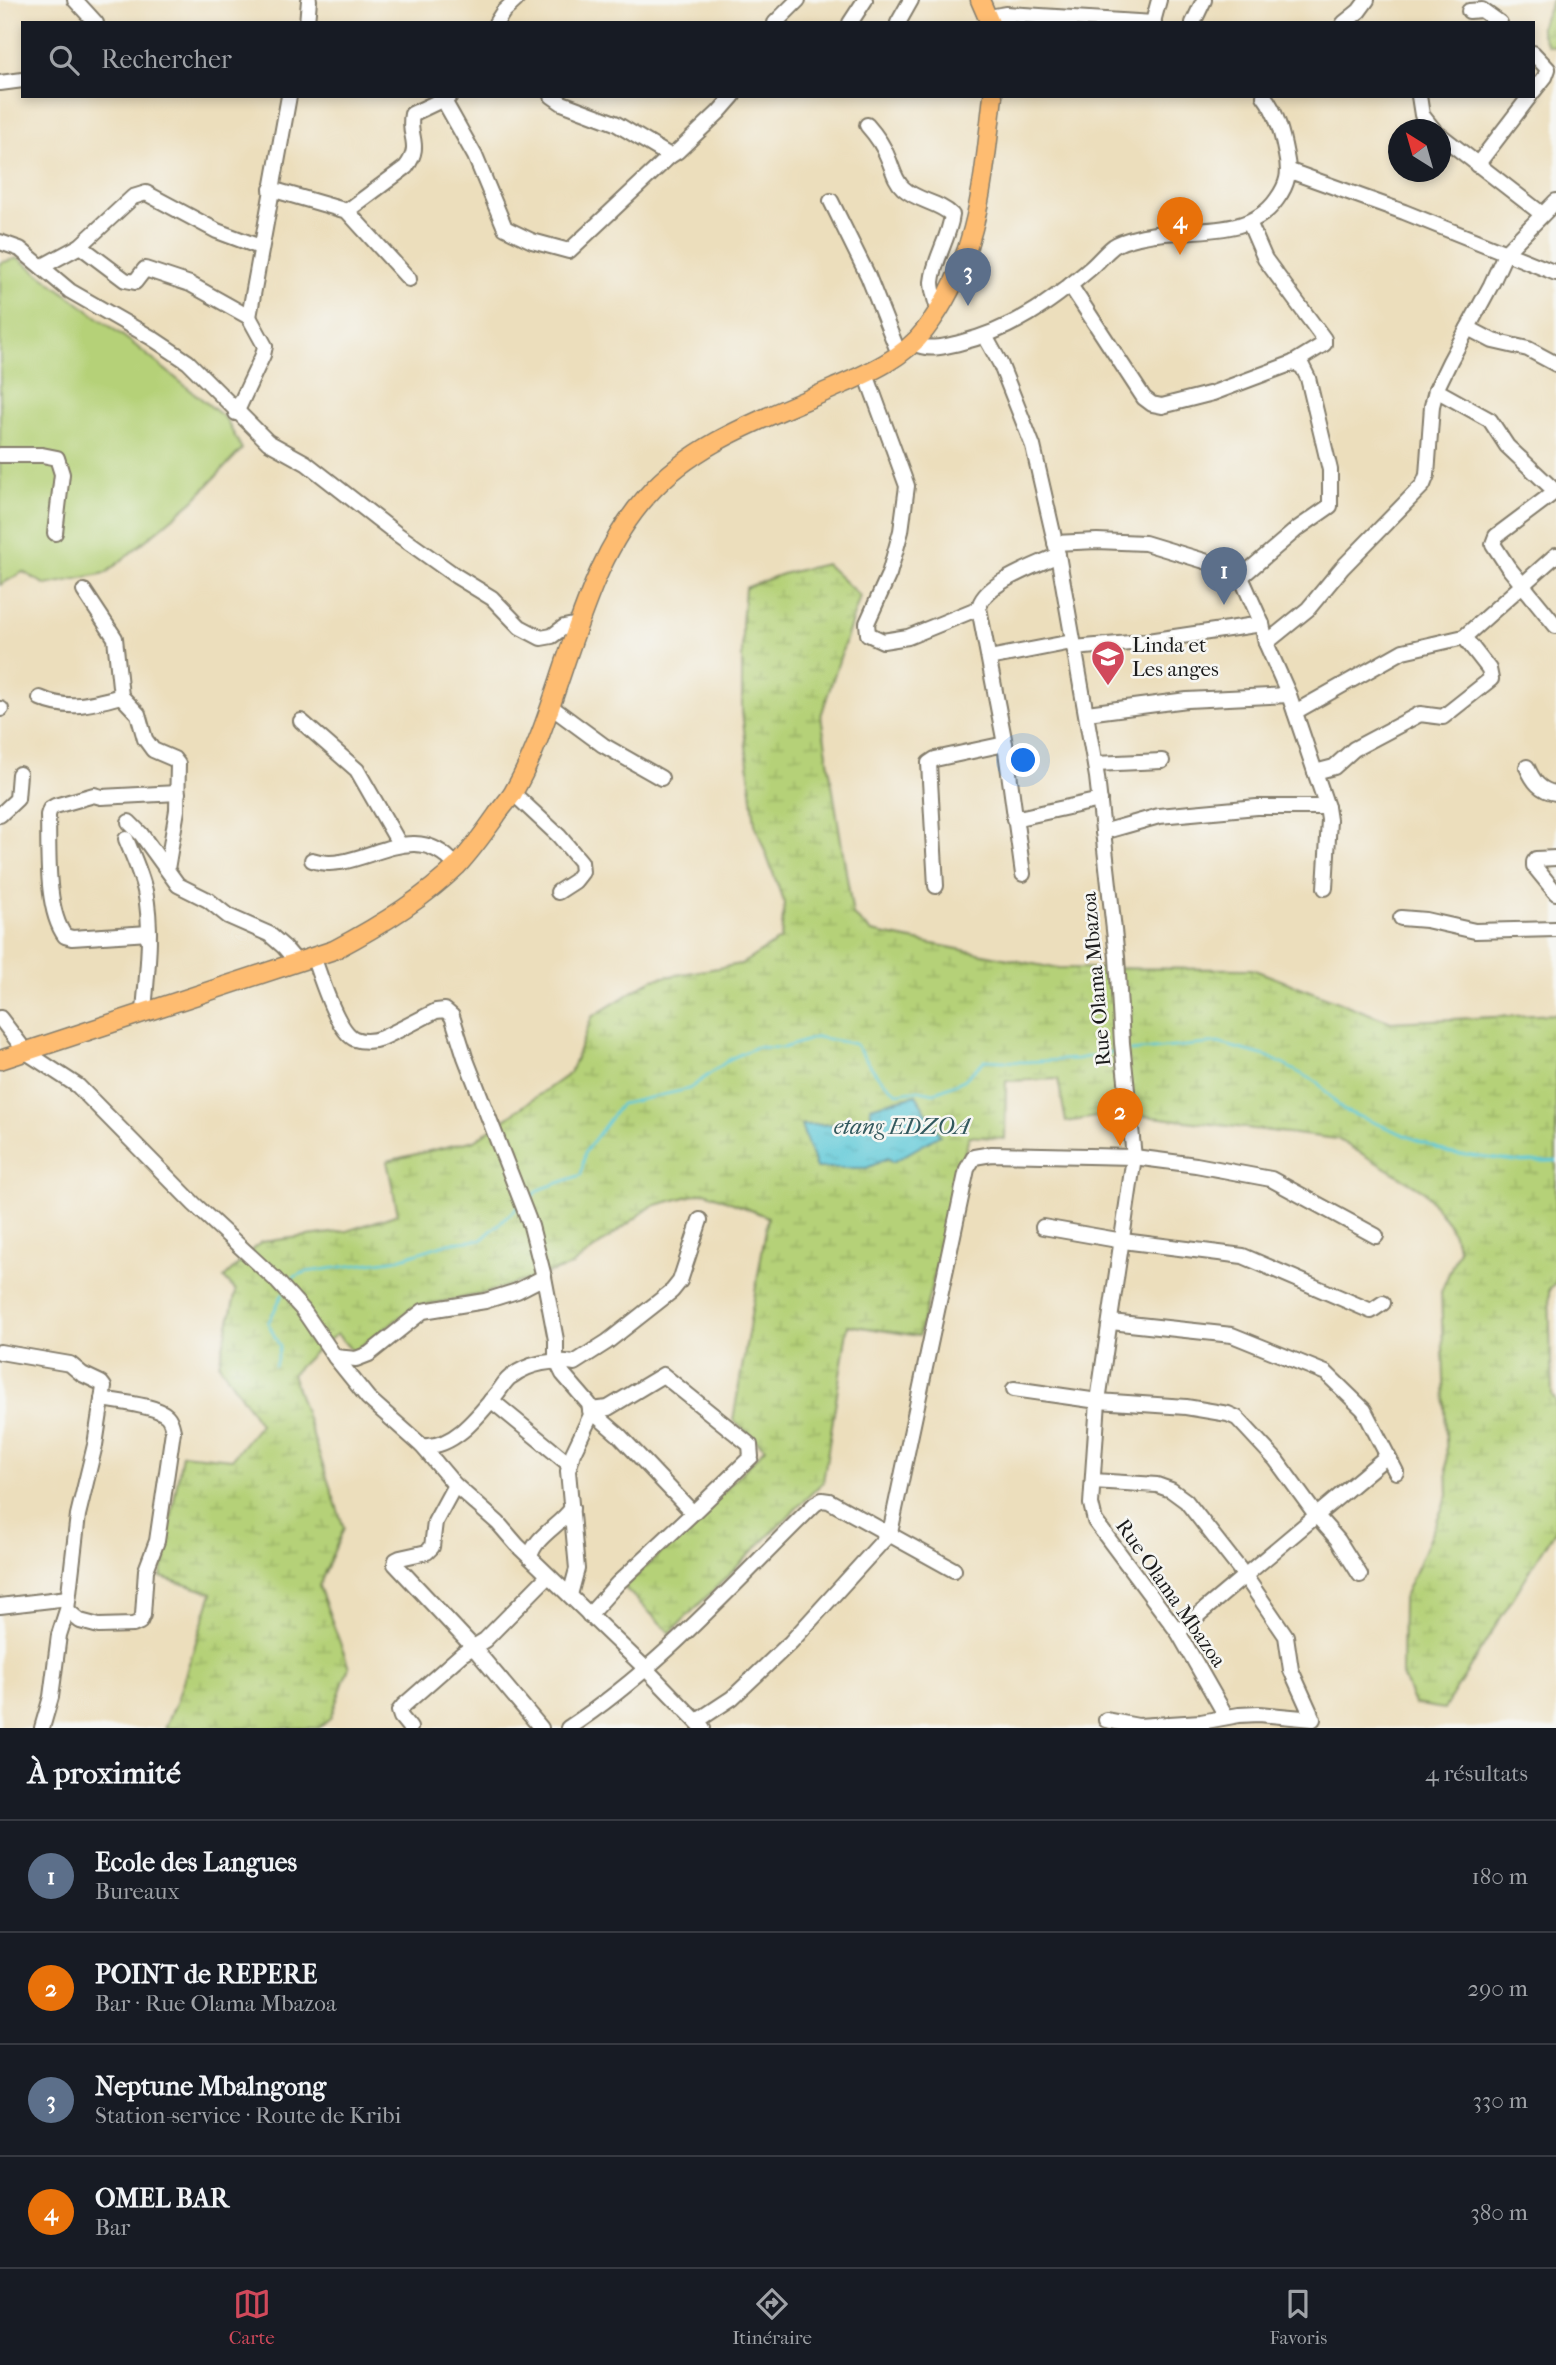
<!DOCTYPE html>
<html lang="fr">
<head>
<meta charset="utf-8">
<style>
  body { margin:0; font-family:"IM FELL French Canon",serif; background:#242831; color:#f1f3f6 }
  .compass { position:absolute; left:1388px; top:119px; width:63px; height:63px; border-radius:50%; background:#171b24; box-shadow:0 4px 10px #0003; rotate:323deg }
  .you { position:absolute; left:1024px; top:761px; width:24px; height:24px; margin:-18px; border:5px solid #fff; border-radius:50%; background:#1a73e8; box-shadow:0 0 0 10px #1a73e833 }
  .badge { display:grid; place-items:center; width:46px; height:46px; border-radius:50%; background:#d1495b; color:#fff; font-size:23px; font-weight:700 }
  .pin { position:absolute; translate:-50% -58px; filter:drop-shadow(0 2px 4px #0008) }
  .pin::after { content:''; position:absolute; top:37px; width:24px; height:21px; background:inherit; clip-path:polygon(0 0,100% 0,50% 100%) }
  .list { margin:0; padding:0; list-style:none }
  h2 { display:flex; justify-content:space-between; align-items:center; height:91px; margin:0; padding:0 28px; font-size:30px }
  h2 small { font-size:23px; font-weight:400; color:#9ea1a6 }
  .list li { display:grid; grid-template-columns:46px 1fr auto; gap:21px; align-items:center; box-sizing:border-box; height:112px; padding:0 28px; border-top:2px solid #363941 }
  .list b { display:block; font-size:26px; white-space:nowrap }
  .list p { margin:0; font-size:23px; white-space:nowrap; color:#9ea1a6 }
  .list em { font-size:23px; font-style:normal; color:#9ea1a6 }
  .icon { flex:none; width:38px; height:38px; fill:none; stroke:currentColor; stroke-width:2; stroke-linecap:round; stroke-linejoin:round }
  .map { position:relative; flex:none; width:1556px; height:1728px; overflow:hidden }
  .search { position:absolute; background:#171b24; box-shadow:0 4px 10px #0003; left:21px; right:21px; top:21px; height:77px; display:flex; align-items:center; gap:18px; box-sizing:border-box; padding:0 24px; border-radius:0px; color:#9ea1a6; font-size:26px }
  .sheet { height:539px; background:#171b24 }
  nav { display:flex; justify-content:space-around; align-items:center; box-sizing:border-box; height:98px; border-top:2px solid #363941; background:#171b24; font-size:19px; color:#9ea1a6 }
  nav a { display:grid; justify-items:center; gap:4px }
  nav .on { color:#d1495b }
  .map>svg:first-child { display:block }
</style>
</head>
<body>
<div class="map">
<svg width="1556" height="1728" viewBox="0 0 1556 1728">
  <defs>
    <pattern id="wetland-marsh" width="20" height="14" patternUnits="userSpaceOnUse" patternTransform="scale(1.75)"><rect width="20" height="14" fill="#b5d178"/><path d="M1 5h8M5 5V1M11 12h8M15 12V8" fill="none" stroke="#9bb367"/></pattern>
    <pattern id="water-ripples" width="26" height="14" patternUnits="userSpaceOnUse" patternTransform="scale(1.75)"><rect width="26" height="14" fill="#5ec9d8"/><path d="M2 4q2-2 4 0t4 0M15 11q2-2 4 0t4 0" fill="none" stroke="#51acb9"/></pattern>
  </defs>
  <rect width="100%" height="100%" fill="#f6f6f2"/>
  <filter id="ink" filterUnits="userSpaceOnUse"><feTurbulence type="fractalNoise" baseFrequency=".0143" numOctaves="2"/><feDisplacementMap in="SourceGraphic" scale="14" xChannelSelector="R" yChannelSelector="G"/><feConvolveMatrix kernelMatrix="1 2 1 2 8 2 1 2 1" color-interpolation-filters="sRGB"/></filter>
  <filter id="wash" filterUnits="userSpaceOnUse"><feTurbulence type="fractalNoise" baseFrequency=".00686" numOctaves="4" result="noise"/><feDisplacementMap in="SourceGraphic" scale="28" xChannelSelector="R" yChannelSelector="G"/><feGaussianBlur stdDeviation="1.57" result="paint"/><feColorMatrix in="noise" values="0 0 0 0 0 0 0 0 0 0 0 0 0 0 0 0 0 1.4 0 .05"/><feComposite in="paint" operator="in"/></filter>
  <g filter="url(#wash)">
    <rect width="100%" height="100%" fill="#ecdebc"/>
    <polygon fill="#b5d178" stroke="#68764a" stroke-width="2" points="18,258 131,342 225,418 242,449 193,501 106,573 46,585 23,572 0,585 0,263"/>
    <g fill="url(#wetland-marsh)" stroke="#68764a" stroke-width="2">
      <path d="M1552,0H1556V47L1548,45C1532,22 1547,21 1552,0Z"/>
      <polygon points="826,564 860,596 821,716 853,915 872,932 1054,968 1252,969 1391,1022 1556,1014 1556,1284 1549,1290 1552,1395 1556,1401 1556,1529 1444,1709 1414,1704 1402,1675 1403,1599 1448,1495 1441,1292 1459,1249 1449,1225 1424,1191 1337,1139 1119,1113 1066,1122 1058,1079 1006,1081 1005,1139 969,1136 919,1336 848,1325 823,1482 670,1633 624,1587 692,1524 765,1448 733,1420 768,1217 705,1192 652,1206 571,1266 482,1294 414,1307 353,1352 337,1334 318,1348 292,1374 344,1528 319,1586 349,1667 330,1719 319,1728 165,1728 176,1703 212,1593 161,1577 182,1454 232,1459 260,1424 219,1364 236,1291 224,1278 261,1242 347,1231 398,1214 387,1161 475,1140 570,1073 592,1017 653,979 741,964 781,939 784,903 755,824 742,712 742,624 745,588 782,574"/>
    </g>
    <polygon fill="url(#water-ripples)" stroke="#3d727a" stroke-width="2" points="916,1095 940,1135 893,1162 888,1158 867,1168 816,1168 801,1125 873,1124 870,1107"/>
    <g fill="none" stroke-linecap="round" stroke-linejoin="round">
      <g stroke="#5ec9d8" stroke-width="2.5">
        <polyline points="1130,1051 1218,1043 1269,1057 1317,1082 1343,1110 1449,1153 1522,1162 1556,1161"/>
        <polyline points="527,1200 541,1189 581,1175 585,1152 621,1104 689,1089 730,1059 756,1047 783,1048 817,1037 855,1044 877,1075 897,1093 919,1090 934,1093 964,1080 985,1060 1023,1062 1077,1059 1119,1051"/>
        <polyline points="288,1285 294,1277 306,1272 399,1259 448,1243 481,1240 519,1206"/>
        <path d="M275,1366L280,1347L268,1323C274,1313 277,1303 283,1294"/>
      </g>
    </g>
  </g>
  <g filter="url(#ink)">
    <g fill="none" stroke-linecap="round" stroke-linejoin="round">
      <g stroke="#847d6c" stroke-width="18">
        <g id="minor">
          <polyline points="75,0 96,23"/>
          <polyline points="1469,11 1482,10 1500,23"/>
          <polyline points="989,17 1006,14 1154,23"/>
          <polyline points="1153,22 1159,0"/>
          <polyline points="307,23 309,0"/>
          <polyline points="496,23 503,12 516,0"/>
          <polyline points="775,23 798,0"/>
          <polyline points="850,23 865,0"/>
          <polyline points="898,23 911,0"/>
          <polyline points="1193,23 1204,0"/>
          <polyline points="1344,23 1359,11 1367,0"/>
          <polyline points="1533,53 1548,69 1545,77 1533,92"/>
          <polyline points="0,83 23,80"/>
          <polyline points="552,96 562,103 615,123 670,156 678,151 719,112 733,96"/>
          <polyline points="1419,96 1422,115 1434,130"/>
          <polyline points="443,99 475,156 505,228 532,241 569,251 670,156"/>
          <path d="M867,125C875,134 884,147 888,158C893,169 894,179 903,188C917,201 939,202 952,215C949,239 934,259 932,282C932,291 936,301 938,310"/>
          <polyline points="1440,135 1542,214"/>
          <polyline points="1477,165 1530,96"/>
          <polyline points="1290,171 1404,212 1556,273"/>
          <polyline points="271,189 347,211 409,279"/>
          <polyline points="831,201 868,276 899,354"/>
          <path d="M347,211L406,167C423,144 407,137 412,114L450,96"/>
          <polyline points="1249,222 1265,259 1324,339 1324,344 1293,363"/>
          <polyline points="0,242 20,249 70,291 152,338 188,362 268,442 306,463 397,534 456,576 492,598 520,627 541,638 552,636 564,627 578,624"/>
          <polyline points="80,246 125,280 135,282 145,269 190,284 249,317 265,346 263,355 236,413"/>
          <polyline points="43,266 80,246 133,197 146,193 217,231 260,247"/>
          <polyline points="1070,285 1144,398 1152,404 1162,406 1213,393 1293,363 1302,366 1308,378 1330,470 1330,506 1297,529 1241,577"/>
          <polyline points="249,317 289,96"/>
          <polyline points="1468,328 1493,341 1528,349 1556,364"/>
          <polyline points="985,336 1000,363 1033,446 1058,555 1097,777 1117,957 1122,1043 1134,1157 1098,1401 1091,1504 1095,1521 1178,1632 1226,1716"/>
          <path d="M913,343C930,351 942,347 959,343C1012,330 1050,303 1091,268C1099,261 1106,252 1114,246C1121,241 1131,239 1139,237C1183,225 1248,242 1277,199C1288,184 1290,173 1286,155C1282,134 1277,113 1264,96"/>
          <polyline points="866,374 907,486 901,531 889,574 867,623 868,634 883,641 908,637 979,608"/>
          <polyline points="1436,390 1490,420 1507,446 1555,491"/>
          <polyline points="0,455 42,455 57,458 62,474 55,533"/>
          <polyline points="1556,491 1496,536 1493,544 1508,567 1556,626"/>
          <polyline points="1055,543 1097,541 1145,543 1231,569 1241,577 1262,624 1266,643 1289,695 1327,807 1329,820 1325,888"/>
          <polyline points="84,591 115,638 121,696 138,714 145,739 153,750 174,759 178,764 177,810 167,869"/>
          <polyline points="1266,643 1308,609 1342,568 1423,485 1427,475 1432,406 1436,390 1450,361 1491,285 1506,252 1556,201"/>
          <polyline points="1074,648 1141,642 1262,624"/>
          <polyline points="989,658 1072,642"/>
          <path d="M40,698C68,711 92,704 121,696"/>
          <polyline points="550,706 603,745 661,778"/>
          <polyline points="0,709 1,709"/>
          <polyline points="1295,712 1403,651 1464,637"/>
          <polyline points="1087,713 1187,700 1289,695"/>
          <polyline points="301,721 357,770 400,845"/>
          <polyline points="1095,764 1162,761"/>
          <path d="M1527,767C1533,781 1540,791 1556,793"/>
          <polyline points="1315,772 1334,767 1354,749 1420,714 1443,717 1491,679 1489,669 1464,637 1556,555"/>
          <polyline points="513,793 559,836 581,862 582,872 575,881 558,892"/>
          <polyline points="0,815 17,799 19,774"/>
          <polyline points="1014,819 1100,800"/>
          <polyline points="129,822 141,834 178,885 208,900 228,916 269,934 284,947 297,962"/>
          <polyline points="1103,832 1159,816 1257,807 1327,807"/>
          <path d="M126,839C133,856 141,873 145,891C153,930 147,972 144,1011"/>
          <polyline points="1556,858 1536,859 1534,862 1534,866 1556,893"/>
          <path d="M312,860C359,877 411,812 456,866"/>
          <path d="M1023,874L1005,744L979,608C983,583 1036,566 1058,555"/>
          <polyline points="936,886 929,763 935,759 1005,744"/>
          <polyline points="1401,918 1426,920 1475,931 1556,929"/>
          <path d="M149,933L72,938L65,936C45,909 49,848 48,815L50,809L55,806L94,795L101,797L178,793"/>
          <path d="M313,956C320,975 337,1032 355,1039C363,1042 374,1041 382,1038C400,1030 418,1020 436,1011L445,1010L452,1016L465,1057L531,1226L544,1277L556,1340V1360L563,1374L589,1404L591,1415L573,1453L568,1471L577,1569L570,1595"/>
          <polyline points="0,1018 26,1052 78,1086 194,1204 275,1279 303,1310 335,1357 368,1398 422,1446 455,1485 498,1523 517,1545 645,1668 703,1728"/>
          <polyline points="1043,1227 1123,1241 1243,1256 1371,1311 1383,1303"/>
          <polyline points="1111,1322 1232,1335 1326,1373 1364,1410 1396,1472"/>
          <polyline points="0,1352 70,1364 82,1374 101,1383 104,1387 95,1445 78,1515 67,1610 59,1635 51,1697 42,1728"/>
          <polyline points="335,1357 356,1359 369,1354 423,1311 485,1301 517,1291 544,1277"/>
          <polygon points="663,1375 750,1445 751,1457 693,1513 620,1436 590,1410 608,1408"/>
          <polyline points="1014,1389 1098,1401 1186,1407 1228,1414 1237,1418 1276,1460 1316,1515 1338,1540 1360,1575"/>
          <polyline points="491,1400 569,1464"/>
          <path d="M422,1446C454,1449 479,1415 498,1392C502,1387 506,1379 512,1376C529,1363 554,1359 574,1363L607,1342L672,1291L680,1281L700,1220"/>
          <polyline points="1093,1481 1157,1485 1171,1490 1186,1501 1245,1576 1286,1636 1291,1670 1313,1719 1259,1714 1239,1715 1201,1722 1138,1726 1106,1720"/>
          <polyline points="455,1485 435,1522 432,1547 427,1552 400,1558 396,1560 395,1564 473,1647 541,1728"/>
          <path d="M530,1557C535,1536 560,1526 572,1508"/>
          <polyline points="0,1606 68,1598"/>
          <path d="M67,1610L80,1621L99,1626L133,1625L140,1622L143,1615L146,1570L157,1541L173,1431C172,1426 171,1420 167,1416C156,1405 117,1402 102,1399"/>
          <polyline points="589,1615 618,1583 693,1513"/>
          <polyline points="1178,1632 1387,1456"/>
          <polyline points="697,1721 732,1698 791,1642 890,1533 967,1169 974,1157 992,1154 1134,1157 1196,1165 1271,1179 1376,1236"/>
          <polyline points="410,1728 401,1717 399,1711 403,1706 462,1654 485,1640 548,1576"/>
          <path d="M568,1728C661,1667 736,1581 815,1504L822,1500L829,1501L954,1570"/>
        </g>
      </g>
      <g stroke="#847d6c" stroke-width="21">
        <g id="major">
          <polyline points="980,0 990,23"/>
          <path d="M0,1060L334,950C376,928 423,899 457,866C471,851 484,833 496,816C501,808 508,801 513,793C537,752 551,704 566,660C586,602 605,543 647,496C695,441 769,417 834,388C866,374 903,359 925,330C979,259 983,181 993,96"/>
        </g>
      </g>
      <use href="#minor" stroke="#fff" stroke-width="14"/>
      <use href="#major" stroke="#febc71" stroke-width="18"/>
    </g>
  </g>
  <defs>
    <g id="school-pin" transform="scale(1.75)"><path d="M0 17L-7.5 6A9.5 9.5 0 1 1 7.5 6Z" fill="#d1495b" stroke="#f6f6f2"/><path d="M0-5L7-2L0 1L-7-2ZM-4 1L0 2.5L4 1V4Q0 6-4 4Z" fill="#fff"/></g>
  </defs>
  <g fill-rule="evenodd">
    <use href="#school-pin" x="1108" y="657"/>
  </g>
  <g text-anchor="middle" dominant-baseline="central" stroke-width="5" stroke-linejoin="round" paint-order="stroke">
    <g font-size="21" fill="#1c1c1c" stroke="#f6f6f2" text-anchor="start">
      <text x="1132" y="645">Linda et<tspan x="1132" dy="24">Les anges</tspan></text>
    </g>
    <g font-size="21" fill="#1c1c1c" stroke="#f6f6f2">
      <text transform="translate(1096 979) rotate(-95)">Rue Olama Mbazoa</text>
      <text transform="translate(1171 1593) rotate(55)">Rue Olama Mbazoa</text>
    </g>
    <g font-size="23" font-style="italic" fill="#33595e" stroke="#f6f6f2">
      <text x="902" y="1126">etang EDZOA</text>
    </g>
  </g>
</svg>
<svg class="compass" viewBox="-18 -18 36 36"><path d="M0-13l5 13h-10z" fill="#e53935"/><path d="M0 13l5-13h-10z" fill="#9ea1a6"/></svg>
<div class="you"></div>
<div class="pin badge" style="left:1224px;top:605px;background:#5c6f8a">1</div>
<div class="pin badge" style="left:1120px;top:1146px;background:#e8710a">2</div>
<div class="pin badge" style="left:968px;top:306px;background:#5c6f8a">3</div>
<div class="pin badge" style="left:1180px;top:255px;background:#e8710a">4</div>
<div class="search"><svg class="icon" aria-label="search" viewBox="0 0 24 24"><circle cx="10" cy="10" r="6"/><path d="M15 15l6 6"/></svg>Rechercher</div>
</div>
<section class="sheet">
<h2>À proximité<small>4 résultats</small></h2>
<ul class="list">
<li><span class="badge" style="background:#5c6f8a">1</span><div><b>Ecole des Langues</b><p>Bureaux</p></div><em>180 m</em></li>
<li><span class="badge" style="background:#e8710a">2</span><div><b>POINT de REPERE</b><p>Bar · Rue Olama Mbazoa</p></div><em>290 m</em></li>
<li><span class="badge" style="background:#5c6f8a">3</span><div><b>Neptune Mbalngong</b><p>Station-service · Route de Kribi</p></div><em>330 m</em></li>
<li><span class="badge" style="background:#e8710a">4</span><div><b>OMEL BAR</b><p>Bar</p></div><em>380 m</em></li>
</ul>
</section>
<nav>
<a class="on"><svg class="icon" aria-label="map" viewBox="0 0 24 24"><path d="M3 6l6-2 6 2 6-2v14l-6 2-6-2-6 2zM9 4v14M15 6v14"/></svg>Carte</a>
<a><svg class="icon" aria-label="directions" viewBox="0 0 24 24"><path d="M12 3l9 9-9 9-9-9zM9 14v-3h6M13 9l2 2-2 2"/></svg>Itinéraire</a>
<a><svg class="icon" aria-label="saved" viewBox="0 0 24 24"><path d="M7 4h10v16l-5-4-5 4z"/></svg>Favoris</a>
</nav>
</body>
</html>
